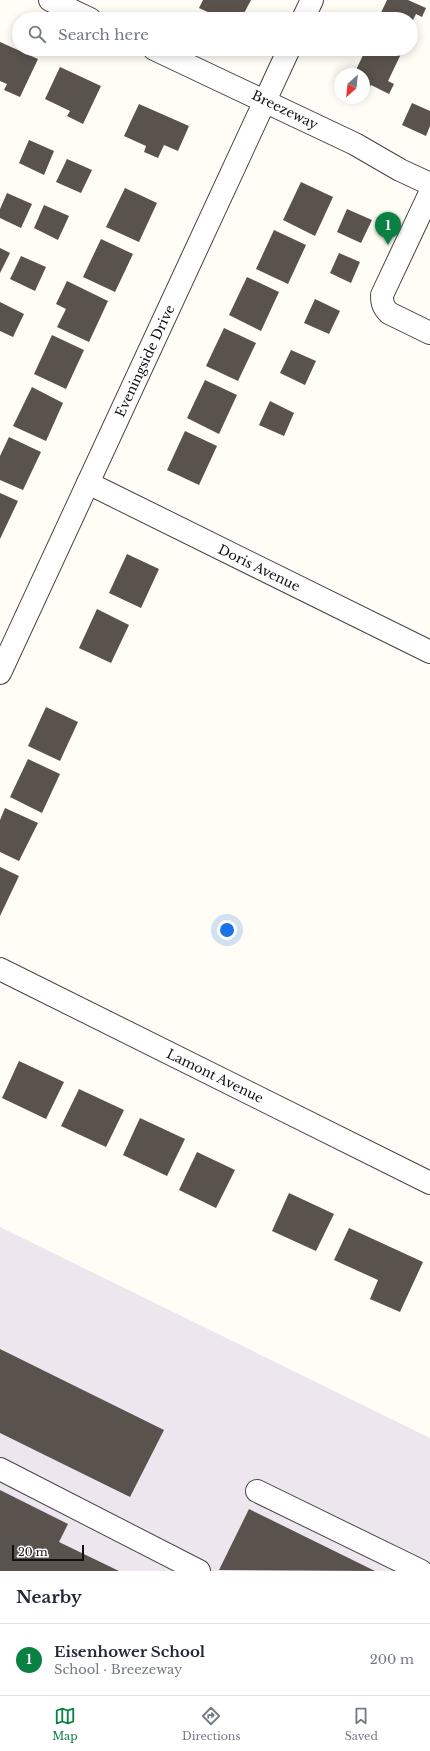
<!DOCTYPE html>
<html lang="en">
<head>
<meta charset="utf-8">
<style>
  body { margin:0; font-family:"Libre Baskerville",serif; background:#f6f6f7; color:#1f2937 }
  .compass { position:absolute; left:334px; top:68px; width:36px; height:36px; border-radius:50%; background:#fff; box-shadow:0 2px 10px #0003; rotate:207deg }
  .scale { position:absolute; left:12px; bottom:10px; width:72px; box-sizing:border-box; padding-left:4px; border:2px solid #111; border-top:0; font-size:11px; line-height:14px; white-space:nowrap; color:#111; -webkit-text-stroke:3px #fff; paint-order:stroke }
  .you { position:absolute; left:227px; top:930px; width:14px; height:14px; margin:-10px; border:3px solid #fff; border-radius:50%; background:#1a73e8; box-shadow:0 0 0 6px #1a73e833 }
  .badge { display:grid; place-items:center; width:26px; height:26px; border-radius:50%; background:#0b8043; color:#fff; font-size:13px; font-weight:700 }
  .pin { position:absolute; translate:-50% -33px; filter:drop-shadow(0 1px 2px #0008) }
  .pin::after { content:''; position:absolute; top:21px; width:14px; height:12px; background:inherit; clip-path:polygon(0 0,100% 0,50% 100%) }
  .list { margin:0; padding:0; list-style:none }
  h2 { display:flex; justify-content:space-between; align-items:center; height:52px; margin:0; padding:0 16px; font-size:17px }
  h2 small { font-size:13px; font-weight:400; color:#747a83 }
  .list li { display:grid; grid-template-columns:26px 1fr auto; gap:12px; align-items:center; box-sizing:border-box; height:72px; padding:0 16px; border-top:1px solid #e0e1e3 }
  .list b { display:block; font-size:15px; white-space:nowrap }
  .list p { margin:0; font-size:13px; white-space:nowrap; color:#747a83 }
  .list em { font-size:13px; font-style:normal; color:#747a83 }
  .icon { flex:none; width:22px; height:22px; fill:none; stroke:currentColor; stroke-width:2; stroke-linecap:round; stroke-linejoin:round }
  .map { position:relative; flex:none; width:430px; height:1571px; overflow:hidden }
  .search { position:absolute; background:#fff; box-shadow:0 2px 10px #0003; left:12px; right:12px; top:12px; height:44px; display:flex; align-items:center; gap:10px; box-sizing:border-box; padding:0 14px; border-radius:22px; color:#747a83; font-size:15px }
  .sheet { height:124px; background:#fff }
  nav { display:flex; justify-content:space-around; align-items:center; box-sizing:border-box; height:56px; border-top:1px solid #e0e1e3; background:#fff; font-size:11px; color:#747a83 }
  nav a { display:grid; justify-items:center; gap:2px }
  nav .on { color:#0b8043 }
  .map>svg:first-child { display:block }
</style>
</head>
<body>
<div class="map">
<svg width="430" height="1571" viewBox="0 0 430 1571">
  <rect width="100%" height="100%" fill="#fffdf5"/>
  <polygon fill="#eee6ef" points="0,1227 430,1438 430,1571 0,1571"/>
  <g fill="#5a524d">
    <polygon points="203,0 251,0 241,19 223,19 199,8"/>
    <polygon points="387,0 408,0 426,8 422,17 416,14 411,24 411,19 378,19"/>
    <polygon points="0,42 38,59 20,97 4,90 7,84 0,81"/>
    <polygon points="366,49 390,49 401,54 388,81 394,84 389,94 371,85 369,88 364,85 364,74 354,74"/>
    <polygon points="60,67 101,86 83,124 67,116 70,111 45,99"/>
    <polygon points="412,103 430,111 430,126 426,136 402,125"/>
    <polygon points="139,104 189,126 178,151 164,145 158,158 144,152 146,146 124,136"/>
    <polygon points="29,140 54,151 44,175 19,163"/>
    <polygon points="67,159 92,170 81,193 56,182"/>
    <polygon points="301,182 333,197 315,236 283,220"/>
    <polygon points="125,188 157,203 139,242 106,227"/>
    <polygon points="7,193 32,204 21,228 0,218 0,209"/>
    <polygon points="44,205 69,216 58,240 34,228"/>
    <polygon points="347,209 372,220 361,243 337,232"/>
    <polygon points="274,230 306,245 288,284 256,269"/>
    <polygon points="101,239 133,254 115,292 83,277"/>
    <polygon points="0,248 10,253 0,273"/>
    <polygon points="339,253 360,262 351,283 330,273"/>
    <polygon points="21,256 46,267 35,291 10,279"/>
    <polygon points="247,277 279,292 261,331 229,315"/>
    <polygon points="67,281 108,301 89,342 57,327 66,309 56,304"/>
    <polygon points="315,299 340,311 329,334 304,323"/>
    <polygon points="0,302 24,314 13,337 0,331"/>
    <polygon points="224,328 256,343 238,381 206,366"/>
    <polygon points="52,335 84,350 66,389 34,374"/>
    <polygon points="291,350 316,361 305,385 280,373"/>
    <polygon points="205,380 237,395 219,434 187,418"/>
    <polygon points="32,387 63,403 46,441 13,426"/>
    <polygon points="270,401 294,413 284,436 259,425"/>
    <polygon points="185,431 217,446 199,485 167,470"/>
    <polygon points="9,437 41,452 23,490 0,480 0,456"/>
    <polygon points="0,493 18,501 0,539"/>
    <polygon points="127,554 159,569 141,608 109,593"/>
    <polygon points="97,609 129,625 111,663 79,648"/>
    <polygon points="46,707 78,722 60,761 28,746"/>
    <polygon points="28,759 60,774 42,813 10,797"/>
    <polygon points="5,808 38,823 19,861 0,852 0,820"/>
    <polygon points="0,867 19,876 0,916"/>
    <polygon points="19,1061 64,1082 46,1119 2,1098"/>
    <polygon points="79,1089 124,1110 106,1147 61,1126"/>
    <polygon points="140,1118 185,1139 167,1176 123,1155"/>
    <polygon points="197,1152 235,1170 216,1208 179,1190"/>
    <polygon points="289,1193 334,1214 316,1251 272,1231"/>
    <polygon points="349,1228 423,1262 400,1312 370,1299 378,1280 334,1260"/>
    <polygon points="0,1349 164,1430 130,1497 0,1433"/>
    <polygon points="0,1490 68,1524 59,1542 119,1571 0,1571"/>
    <polygon points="249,1509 375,1571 219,1570"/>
  </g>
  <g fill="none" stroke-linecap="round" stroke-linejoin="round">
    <g stroke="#444" stroke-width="24">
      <g id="minor">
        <polyline points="50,0 90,19"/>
        <polyline points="303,19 312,0"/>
        <polyline points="154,49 355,144 400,170 430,184"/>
        <path d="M430,193L382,295C382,303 383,307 389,313L430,333"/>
        <polyline points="88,483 430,652"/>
        <polyline points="0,673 289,49"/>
        <polyline points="0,969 430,1183"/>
        <polyline points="0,1469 199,1571"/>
        <polyline points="257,1491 421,1571"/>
      </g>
    </g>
    <use href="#minor" stroke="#fff" stroke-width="22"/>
  </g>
  <g text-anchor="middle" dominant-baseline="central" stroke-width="4" stroke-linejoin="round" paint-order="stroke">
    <g font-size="13" fill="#111" stroke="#fff">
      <text transform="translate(285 110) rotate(26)">Breezeway</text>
      <text transform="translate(145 361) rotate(-65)">Eveningside Drive</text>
      <text transform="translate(259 568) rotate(26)">Doris Avenue</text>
      <text transform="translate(215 1076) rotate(26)">Lamont Avenue</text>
    </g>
  </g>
</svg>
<svg class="compass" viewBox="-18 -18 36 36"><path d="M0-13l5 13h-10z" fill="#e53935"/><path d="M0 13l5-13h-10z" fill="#747a83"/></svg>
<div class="scale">20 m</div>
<div class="you"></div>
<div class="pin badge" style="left:388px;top:245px">1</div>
<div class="search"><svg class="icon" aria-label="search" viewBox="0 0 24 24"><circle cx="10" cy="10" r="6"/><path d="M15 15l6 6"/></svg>Search here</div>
</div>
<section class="sheet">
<h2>Nearby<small></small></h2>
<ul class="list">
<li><span class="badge">1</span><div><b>Eisenhower School</b><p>School · Breezeway</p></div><em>200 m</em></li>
</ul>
</section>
<nav>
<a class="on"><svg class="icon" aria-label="map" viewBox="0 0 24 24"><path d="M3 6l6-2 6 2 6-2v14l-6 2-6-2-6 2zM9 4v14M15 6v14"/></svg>Map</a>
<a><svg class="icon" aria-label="directions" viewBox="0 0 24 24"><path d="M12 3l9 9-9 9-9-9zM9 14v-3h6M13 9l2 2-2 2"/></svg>Directions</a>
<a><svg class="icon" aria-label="saved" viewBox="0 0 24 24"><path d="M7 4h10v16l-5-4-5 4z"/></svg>Saved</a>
</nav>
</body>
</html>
